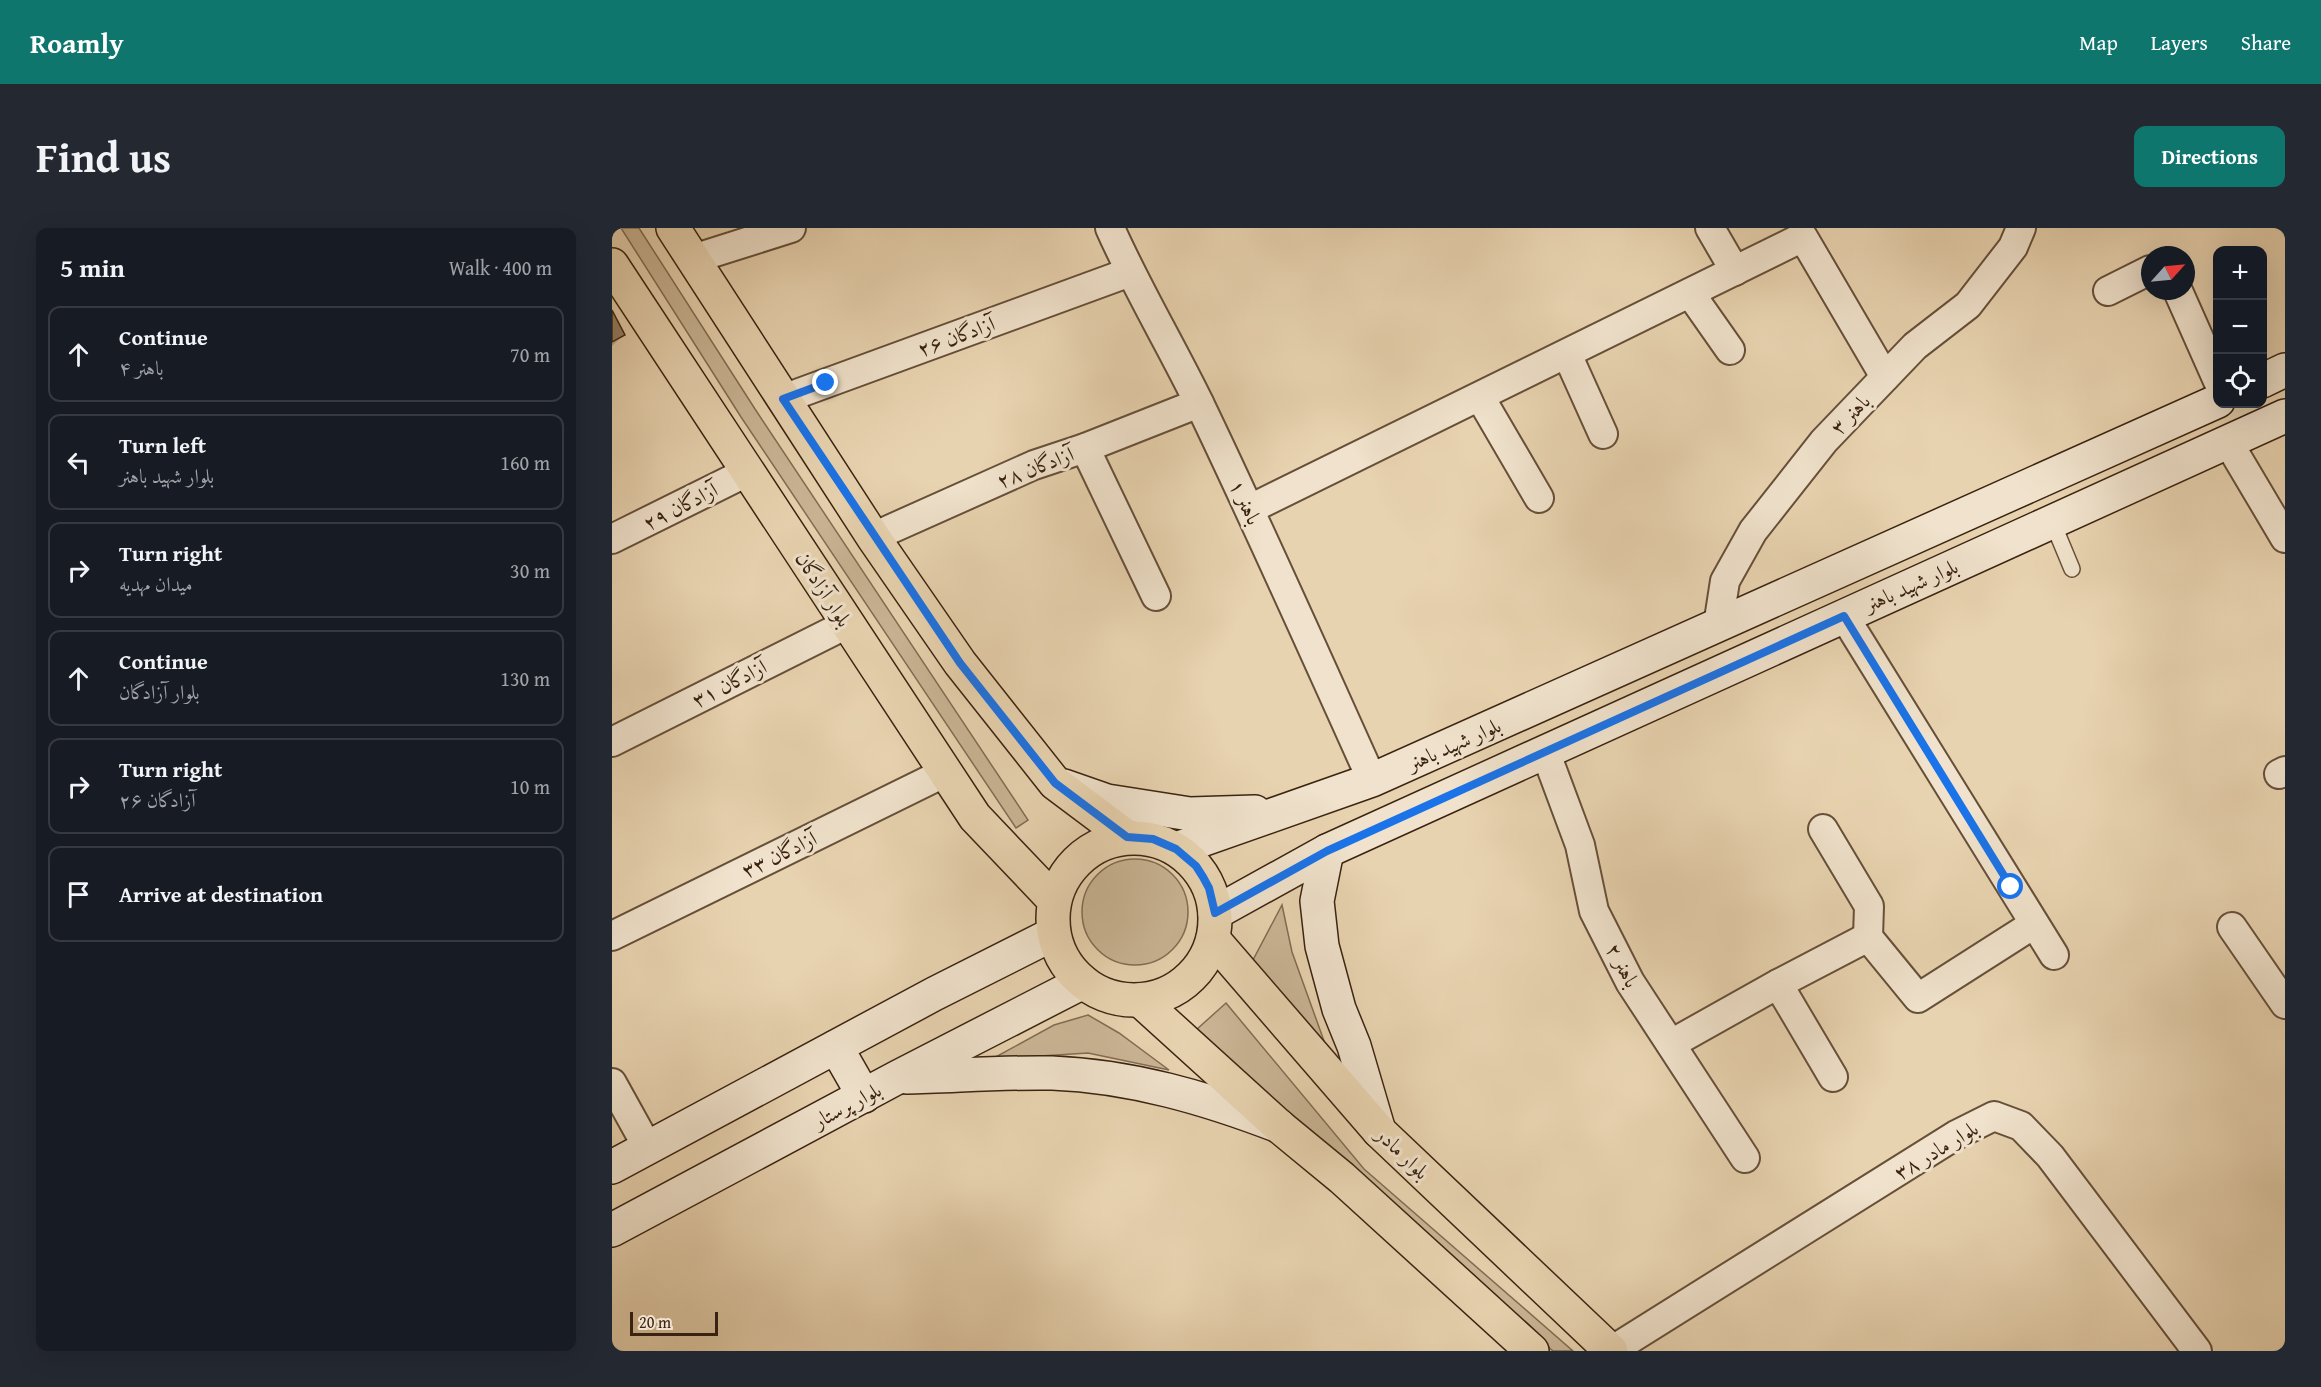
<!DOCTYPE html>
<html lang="en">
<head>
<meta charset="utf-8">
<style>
  body { margin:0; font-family:"Gentium Book Plus",Amiri,serif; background:#242831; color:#f1f3f6 }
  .controls { position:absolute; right:18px; top:18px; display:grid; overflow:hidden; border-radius:12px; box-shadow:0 6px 24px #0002 }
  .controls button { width:54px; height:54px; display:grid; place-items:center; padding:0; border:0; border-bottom:2px solid #363941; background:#171b24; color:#f1f3f6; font:30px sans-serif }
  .compass { position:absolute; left:1529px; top:18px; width:54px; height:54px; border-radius:50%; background:#171b24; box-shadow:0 6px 24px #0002; rotate:63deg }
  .scale { position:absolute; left:18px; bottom:15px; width:88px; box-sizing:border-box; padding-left:6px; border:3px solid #3a2311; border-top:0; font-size:16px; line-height:21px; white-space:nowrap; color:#3a2311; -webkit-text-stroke:4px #f0e2cc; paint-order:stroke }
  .stop { position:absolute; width:18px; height:18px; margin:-14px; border:4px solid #1a73e8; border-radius:50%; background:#fff }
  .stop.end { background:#1a73e8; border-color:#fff; box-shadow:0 2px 6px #0008 }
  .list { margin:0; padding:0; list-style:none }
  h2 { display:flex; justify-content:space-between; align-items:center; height:78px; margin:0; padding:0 24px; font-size:26px }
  h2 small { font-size:20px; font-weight:400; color:#9ea1a6 }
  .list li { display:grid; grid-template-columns:39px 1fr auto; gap:18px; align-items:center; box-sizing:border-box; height:96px; margin:0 12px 12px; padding:0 12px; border:2px solid #363941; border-radius:12px }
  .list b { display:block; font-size:22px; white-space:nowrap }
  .list p { margin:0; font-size:20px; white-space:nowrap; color:#9ea1a6 }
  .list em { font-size:20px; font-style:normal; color:#9ea1a6 }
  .icon { flex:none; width:33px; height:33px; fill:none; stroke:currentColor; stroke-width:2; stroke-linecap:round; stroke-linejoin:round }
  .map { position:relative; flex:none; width:1673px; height:1123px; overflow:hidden; border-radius:12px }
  header { display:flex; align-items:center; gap:36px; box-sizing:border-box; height:84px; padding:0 30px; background:#0f766e; color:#fff }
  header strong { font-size:28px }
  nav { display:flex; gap:33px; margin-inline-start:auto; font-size:21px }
  .intro { display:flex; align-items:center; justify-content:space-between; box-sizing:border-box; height:144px; padding:0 36px }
  h1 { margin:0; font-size:42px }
  .button { padding:15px 27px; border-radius:12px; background:#0f766e; color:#fff; font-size:21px; font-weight:700 }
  main { display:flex; gap:36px; padding:0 36px }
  aside { flex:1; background:#171b24; border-radius:12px; box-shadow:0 6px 24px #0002 }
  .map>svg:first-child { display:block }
</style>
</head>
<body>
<header>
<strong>Roamly</strong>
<nav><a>Map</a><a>Layers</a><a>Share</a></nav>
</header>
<div class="intro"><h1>Find us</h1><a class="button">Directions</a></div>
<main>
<aside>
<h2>5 min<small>Walk · 400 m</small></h2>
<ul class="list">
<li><svg class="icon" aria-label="ahead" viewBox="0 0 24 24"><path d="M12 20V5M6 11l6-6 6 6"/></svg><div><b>Continue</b><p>باهنر ۴</p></div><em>70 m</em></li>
<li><svg class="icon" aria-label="left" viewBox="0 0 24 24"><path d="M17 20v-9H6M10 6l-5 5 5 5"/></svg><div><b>Turn left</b><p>بلوار شهید باهنر</p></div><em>160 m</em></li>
<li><svg class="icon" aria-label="right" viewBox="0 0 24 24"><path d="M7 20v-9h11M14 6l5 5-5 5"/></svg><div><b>Turn right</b><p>میدان مهدیه</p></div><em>30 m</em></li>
<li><svg class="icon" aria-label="ahead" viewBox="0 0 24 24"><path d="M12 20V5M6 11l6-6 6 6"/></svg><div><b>Continue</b><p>بلوار آزادگان</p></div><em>130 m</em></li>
<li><svg class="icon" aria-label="right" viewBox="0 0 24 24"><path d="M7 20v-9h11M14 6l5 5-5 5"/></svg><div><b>Turn right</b><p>آزادگان ۲۶</p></div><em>10 m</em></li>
<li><svg class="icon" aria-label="arrive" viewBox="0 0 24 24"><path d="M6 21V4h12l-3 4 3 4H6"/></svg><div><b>Arrive at destination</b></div></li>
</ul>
</aside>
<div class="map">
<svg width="1673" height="1123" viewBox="0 0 1673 1123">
  <rect width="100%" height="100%" fill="#e8d3b0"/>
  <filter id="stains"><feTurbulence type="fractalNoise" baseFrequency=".00333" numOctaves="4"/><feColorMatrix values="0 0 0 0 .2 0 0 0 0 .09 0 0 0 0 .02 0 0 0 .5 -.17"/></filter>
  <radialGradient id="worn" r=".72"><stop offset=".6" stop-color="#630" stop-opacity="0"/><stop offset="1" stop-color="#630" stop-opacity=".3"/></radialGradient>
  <g fill="#cab595" stroke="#826c53" stroke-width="1.5">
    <polygon points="9,0 27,0 143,181 416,592 404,600 129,189"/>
    <circle cx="523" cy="684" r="53"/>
    <polygon points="670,677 680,724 721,838 641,732"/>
    <polygon points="614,775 752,941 961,1123 941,1123 752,959 584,802"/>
    <polygon points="476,787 507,805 557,842 476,825 380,831 442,797"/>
  </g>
  <polygon fill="#0003" points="0,85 12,106 0,118"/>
  <polygon fill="#947f64" stroke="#3a2311" stroke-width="1.5" points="0,82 13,107 0,114"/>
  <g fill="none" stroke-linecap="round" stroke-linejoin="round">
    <g stroke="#664f39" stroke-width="18">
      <polyline id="lane" points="1440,293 1460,341"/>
    </g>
    <g stroke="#664f39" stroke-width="32">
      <g id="street">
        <path d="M498,0C525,61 560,119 589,179C648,302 704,428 760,552"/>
        <polyline points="1098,0 1123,43"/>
        <polyline points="81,31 179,0"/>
        <polyline points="1496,63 1538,42"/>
        <polyline points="1566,63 1606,153"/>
        <polyline points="1078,65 1118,122"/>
        <polyline points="955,126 991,206"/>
        <polyline points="868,169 927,270"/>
        <polyline points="171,171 518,44"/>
        <polyline points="1616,214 1673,310"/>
        <polyline points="473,220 544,368"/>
        <polyline points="638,281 1191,9 1273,149"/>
        <polyline points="261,309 422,237 473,220 587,175"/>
        <polyline points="0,311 135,244"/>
        <polyline points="1232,388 1442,727"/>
        <polyline points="1106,398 1113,353 1141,303 1212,213 1303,118 1356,77 1401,19 1409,0"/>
        <polyline points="0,514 235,396"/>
        <polyline points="933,523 968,617 982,683 1018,754 1133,930"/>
        <polyline points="1667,546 1673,543"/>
        <polyline points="1211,601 1257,678 1256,709"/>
        <polyline points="1620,699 1673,776"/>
        <polyline points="0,708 334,544"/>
        <polyline points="1166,756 1221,849"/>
        <polyline points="1059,816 1166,756 1256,709 1306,770 1422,696"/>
        <polyline points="0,855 36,920"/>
        <polyline points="999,1123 1344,907 1382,888 1409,898 1438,928 1585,1123"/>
      </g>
    </g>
    <g stroke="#3a2311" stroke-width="36">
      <g id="secondary">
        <polyline points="1650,153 1673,142"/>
        <polyline points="452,558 495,573 578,586 643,584"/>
        <polyline points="564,621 760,552 1606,173"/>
        <polyline points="715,623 705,673 710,718 727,781 742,818 767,903"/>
        <polyline points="603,685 715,623 1673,188"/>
        <polyline points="224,819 252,868"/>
        <path d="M294,849C342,848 392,844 440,845C519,848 594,870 667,898"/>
        <polyline points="0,939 322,766 441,706"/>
        <polyline points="0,1002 286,849 471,754"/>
      </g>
    </g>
    <g stroke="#3a2311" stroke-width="36">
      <g id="primary">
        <polyline points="61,0 261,309 348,435 443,555 515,609"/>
        <polyline points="0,37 363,589 442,672"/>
        <circle cx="522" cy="691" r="81"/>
        <polyline points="601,711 767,903 999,1123"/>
        <polyline points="528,772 668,899 730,950 920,1123"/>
      </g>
    </g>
    <use href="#lane" stroke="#f0e2cc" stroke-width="15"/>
    <use href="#street" stroke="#f0e2cc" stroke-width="28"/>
    <use href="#secondary" stroke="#f0e2cc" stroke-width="33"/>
    <use href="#primary" stroke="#e8d3b0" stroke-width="33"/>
  </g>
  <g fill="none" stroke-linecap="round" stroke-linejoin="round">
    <polyline stroke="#1a73e8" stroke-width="8" points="214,155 171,171 348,435 443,555 515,609 541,611 564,621 584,638 591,649 597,660 603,685 715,623 1232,388 1399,659"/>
  </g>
  <g text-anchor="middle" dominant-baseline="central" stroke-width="6" stroke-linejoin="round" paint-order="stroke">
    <g font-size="21" fill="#3a2311" stroke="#f0e2cc">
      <text transform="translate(344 108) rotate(-20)">آزادگان ۲۶</text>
      <text transform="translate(1238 186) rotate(-46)">باهنر ۳</text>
      <text transform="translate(423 239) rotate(-21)">آزادگان ۲۸</text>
      <text transform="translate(634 274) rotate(65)">باهنر ۱</text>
      <text transform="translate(68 278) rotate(-27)">آزادگان ۲۹</text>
      <text transform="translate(1299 357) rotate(-24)">بلوار شهید باهنر</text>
      <text transform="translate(212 361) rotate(57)">بلوار آزادگان</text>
      <text transform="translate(117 455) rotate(-27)">آزادگان ۳۱</text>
      <text transform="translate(842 516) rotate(-24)">بلوار شهید باهنر</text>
      <text transform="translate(167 626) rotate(-26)">آزادگان ۳۳</text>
      <text transform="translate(1011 737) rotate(62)">باهنر ۲</text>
      <text transform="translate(235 877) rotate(-28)">بلوار پرستار</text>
      <text transform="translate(1324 922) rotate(-31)">بلوار مادر ۳۸</text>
      <text transform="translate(791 925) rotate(44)">بلوار مادر</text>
    </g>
  </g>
  <rect width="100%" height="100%" filter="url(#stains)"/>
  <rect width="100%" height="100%" fill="url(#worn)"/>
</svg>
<div class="controls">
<button>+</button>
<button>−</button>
<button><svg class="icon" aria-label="locate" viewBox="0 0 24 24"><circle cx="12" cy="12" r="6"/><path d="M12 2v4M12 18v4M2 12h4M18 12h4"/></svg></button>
</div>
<svg class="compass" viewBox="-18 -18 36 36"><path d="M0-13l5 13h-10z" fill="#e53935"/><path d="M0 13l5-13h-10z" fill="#9ea1a6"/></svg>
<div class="scale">20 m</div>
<div class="stop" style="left:1399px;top:659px"></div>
<div class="stop end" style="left:214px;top:155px"></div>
</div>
</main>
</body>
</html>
